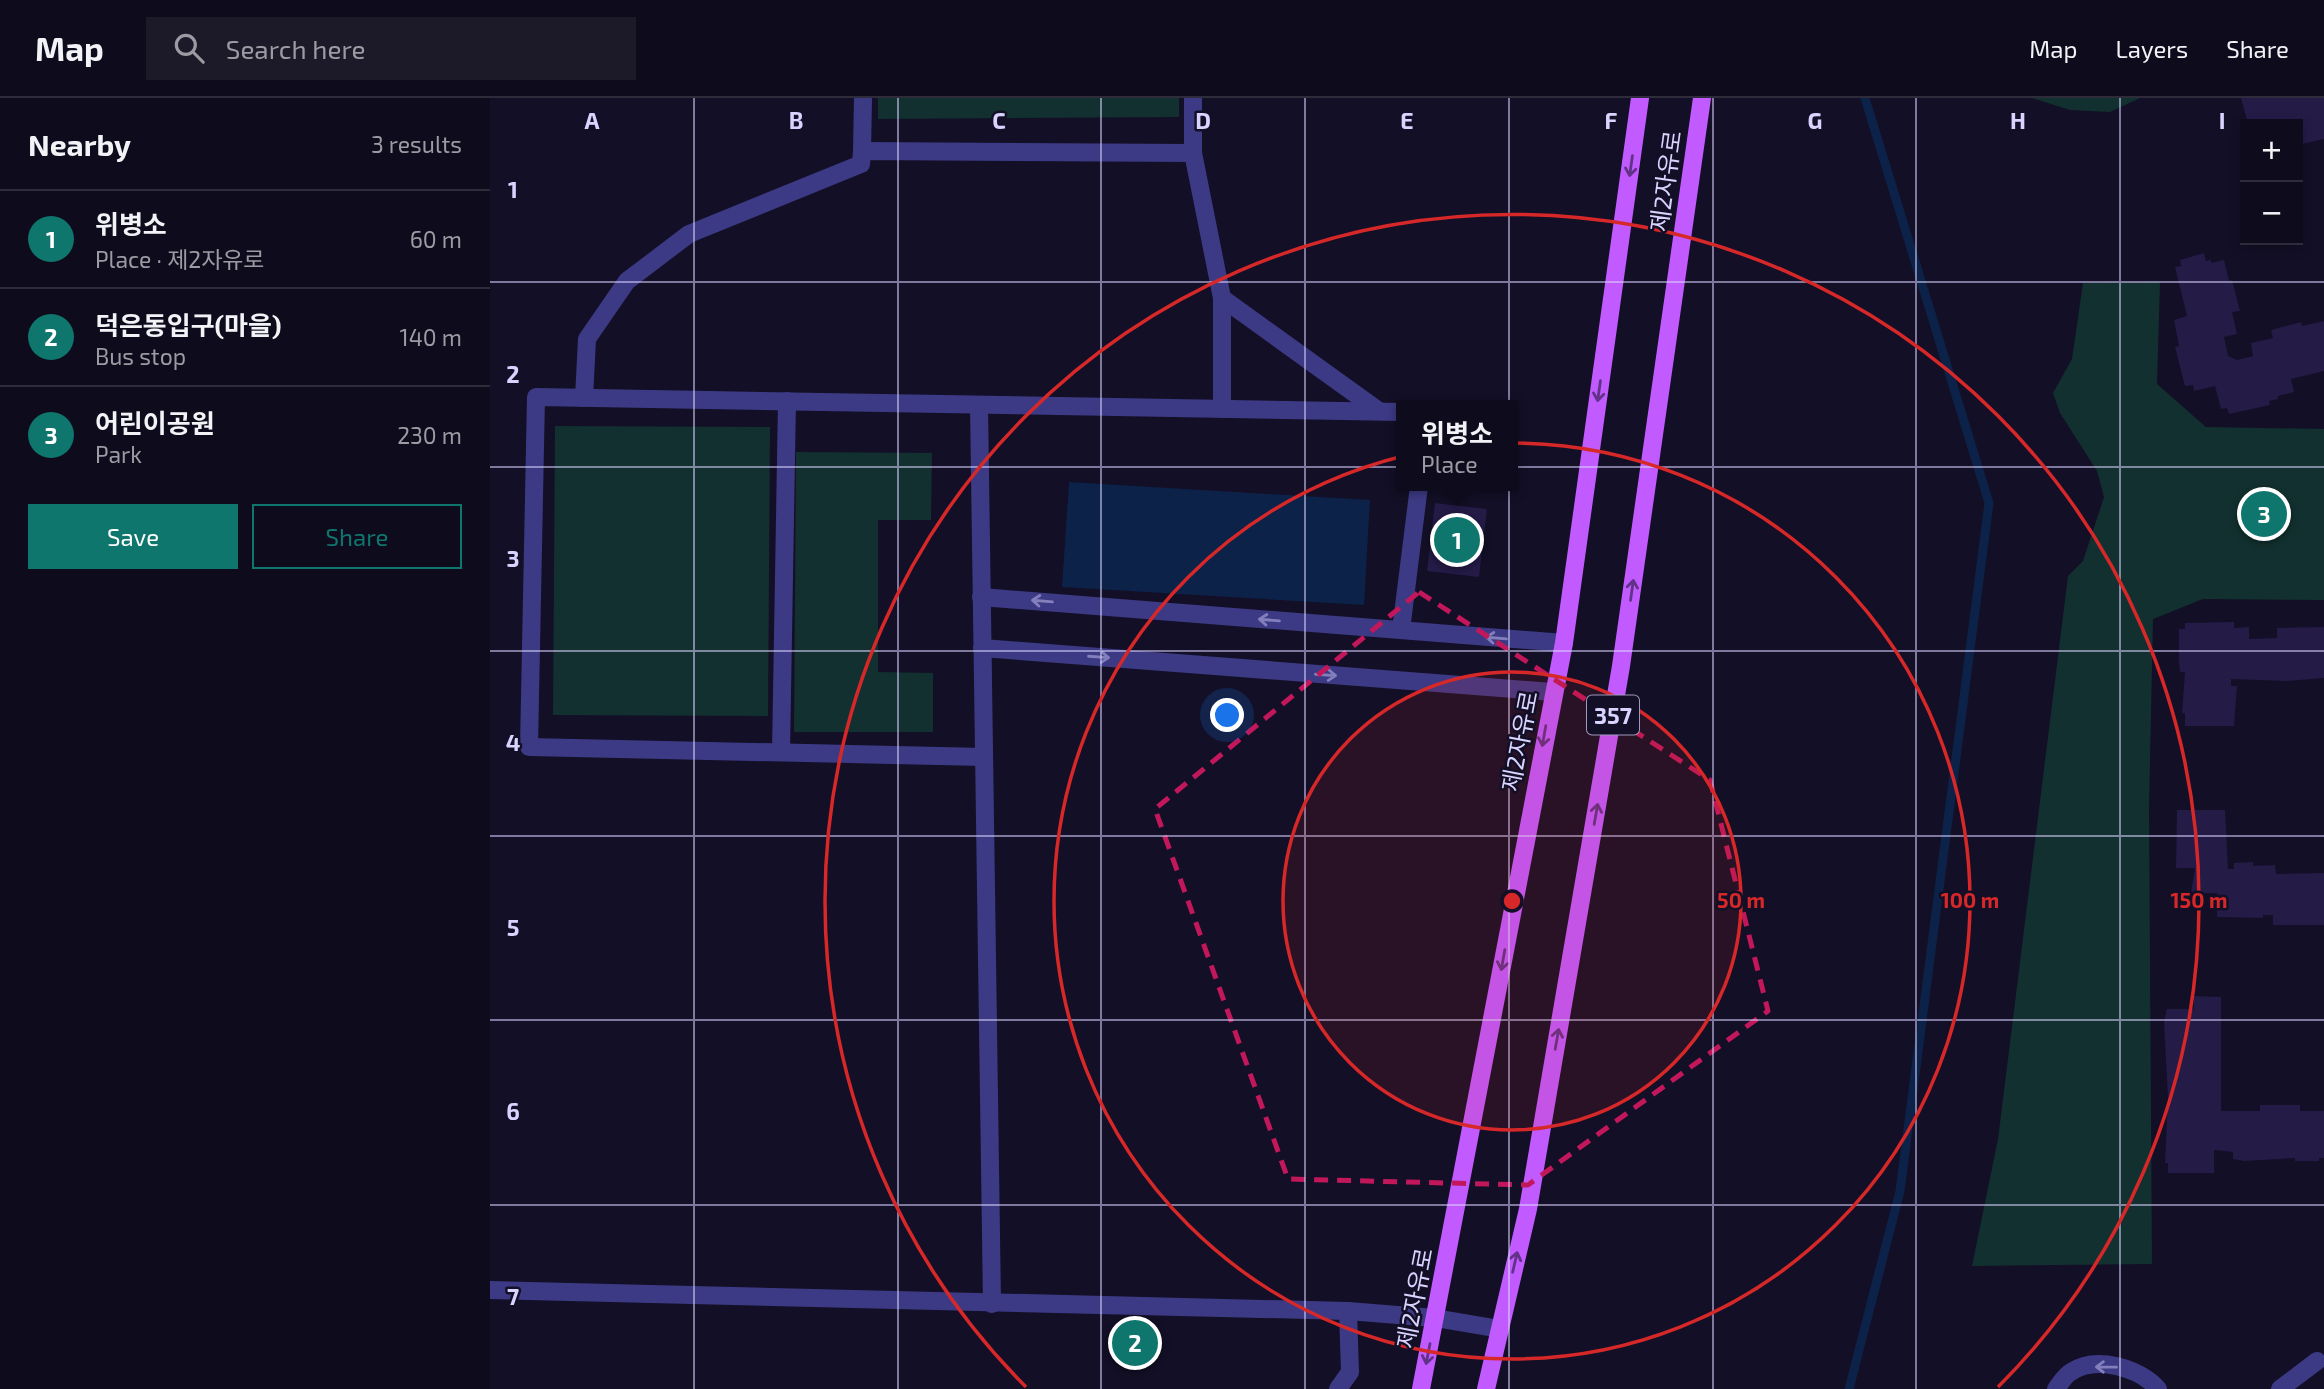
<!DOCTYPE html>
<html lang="en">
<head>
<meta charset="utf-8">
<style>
  body { margin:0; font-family:"Exo 2","Noto Sans KR",sans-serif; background:#1c1929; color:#f1f3f6 }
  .controls { position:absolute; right:21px; top:21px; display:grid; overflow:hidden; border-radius:0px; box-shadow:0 4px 10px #0003 }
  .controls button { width:63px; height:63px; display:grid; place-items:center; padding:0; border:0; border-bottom:2px solid #2e2b3b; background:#0e0b1c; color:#f1f3f6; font:35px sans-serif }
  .you { position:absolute; left:738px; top:618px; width:24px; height:24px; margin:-18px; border:5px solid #fff; border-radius:50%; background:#1a73e8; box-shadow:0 0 0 10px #1a73e833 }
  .badge { display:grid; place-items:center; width:46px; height:46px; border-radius:50%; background:#0f766e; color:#fff; font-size:23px; font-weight:700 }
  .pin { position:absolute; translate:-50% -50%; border:4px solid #fff; box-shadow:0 2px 7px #0006 }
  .popup { position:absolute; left:906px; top:302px; width:122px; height:91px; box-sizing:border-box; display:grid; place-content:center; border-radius:0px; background:#0e0b1c; filter:drop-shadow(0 2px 5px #0005); font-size:23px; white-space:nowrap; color:#9b9ba3 }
  .popup b { font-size:26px; color:#f1f3f6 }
  .popup::after { content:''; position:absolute; left:50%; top:100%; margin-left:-14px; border:14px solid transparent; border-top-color:#0e0b1c }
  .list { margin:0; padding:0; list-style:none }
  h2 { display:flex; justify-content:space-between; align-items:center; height:91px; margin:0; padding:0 28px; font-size:30px }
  h2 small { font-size:23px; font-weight:400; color:#9b9ba3 }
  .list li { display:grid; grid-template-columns:46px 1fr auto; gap:21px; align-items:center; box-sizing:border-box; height:98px; padding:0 28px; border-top:2px solid #2e2b3b }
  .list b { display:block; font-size:26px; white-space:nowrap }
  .list p { margin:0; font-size:23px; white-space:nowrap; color:#9b9ba3 }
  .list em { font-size:23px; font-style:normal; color:#9b9ba3 }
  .actions { display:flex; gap:14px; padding:21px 28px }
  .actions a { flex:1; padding:16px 0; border:2px solid #0f766e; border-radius:0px; text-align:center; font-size:24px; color:#0f766e }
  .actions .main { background:#0f766e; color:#fff }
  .icon { flex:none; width:38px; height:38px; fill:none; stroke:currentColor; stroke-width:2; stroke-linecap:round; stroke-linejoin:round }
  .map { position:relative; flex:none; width:1834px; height:1291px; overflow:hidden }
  header { display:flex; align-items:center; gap:42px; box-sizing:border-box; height:98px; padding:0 35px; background:#0e0b1c; border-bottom:2px solid #2e2b3b }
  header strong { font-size:33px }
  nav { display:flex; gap:38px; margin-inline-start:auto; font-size:24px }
  .search { width:490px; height:63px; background:#1c1929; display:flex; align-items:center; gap:18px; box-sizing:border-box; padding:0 24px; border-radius:0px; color:#9b9ba3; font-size:26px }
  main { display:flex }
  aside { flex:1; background:#0e0b1c }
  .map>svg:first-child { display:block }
</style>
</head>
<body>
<header>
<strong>Map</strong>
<div class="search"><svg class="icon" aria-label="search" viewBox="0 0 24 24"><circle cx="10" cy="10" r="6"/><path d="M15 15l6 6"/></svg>Search here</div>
<nav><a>Map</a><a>Layers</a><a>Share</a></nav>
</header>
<main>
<aside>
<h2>Nearby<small>3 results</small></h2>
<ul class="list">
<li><span class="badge">1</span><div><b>위병소</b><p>Place · 제2자유로</p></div><em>60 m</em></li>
<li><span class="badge">2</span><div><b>덕은동입구(마을)</b><p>Bus stop</p></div><em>140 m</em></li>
<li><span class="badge">3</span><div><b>어린이공원</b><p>Park</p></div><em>230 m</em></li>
</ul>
<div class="actions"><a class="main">Save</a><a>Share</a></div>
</aside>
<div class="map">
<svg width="1834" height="1291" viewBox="0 0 1834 1291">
  <rect width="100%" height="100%" fill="#130f26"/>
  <g fill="#12302f">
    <polygon points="388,0 689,0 689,19 388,21"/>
    <polygon points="1542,0 1650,0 1620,14 1580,12"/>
    <polygon points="1670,184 1667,286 1716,329 1834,331 1834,502 1713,501 1663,521 1659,711 1662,1166 1482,1168 1508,1041 1578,478 1593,463 1614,399 1607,373 1570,315 1563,295 1582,261 1593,185"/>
    <polygon points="65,328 280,329 278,618 63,617"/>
    <polygon points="306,354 442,355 441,422 388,422 388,574 443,575 443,634 304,634"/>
  </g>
  <polygon fill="#0c2248" points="579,384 880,402 874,507 572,489"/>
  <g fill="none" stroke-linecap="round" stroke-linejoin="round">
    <polyline stroke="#0c2248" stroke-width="9" points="1359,1291 1410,1093 1499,405 1375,0"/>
  </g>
  <g fill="#241b47">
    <polygon points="1751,0 1834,0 1834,41 1808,47 1808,26 1787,26 1786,22 1765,26 1763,21 1757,22"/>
    <polygon points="1714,155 1716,163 1721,162 1721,165 1734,162 1739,183 1742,182 1750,213 1742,214 1747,236 1734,239 1738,258 1747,262 1763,258 1761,245 1783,240 1781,232 1811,224 1812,228 1834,223 1834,273 1801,281 1804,294 1788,298 1788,301 1779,303 1780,307 1739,316 1737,310 1731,311 1725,288 1704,293 1703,287 1695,288 1685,249 1689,248 1684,222 1697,218 1685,169 1691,168 1690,162"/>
    <polygon points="945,405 997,411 989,479 937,473"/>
    <polygon points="1744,524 1744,530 1759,529 1759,541 1787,540 1787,530 1834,529 1834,580 1797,583 1741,581 1741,588 1747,588 1744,628 1695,628 1695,615 1692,615 1695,574 1690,574 1689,563 1689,531 1695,531 1695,525"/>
    <polygon points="1687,712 1735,712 1738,771 1744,771 1744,765 1763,764 1763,768 1785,767 1786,776 1834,775 1834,827 1783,827 1783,817 1773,817 1773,820 1727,819 1727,795 1701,795 1705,770 1686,770"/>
    <polygon points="1704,898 1731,899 1731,1013 1770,1013 1770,1007 1810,1007 1810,1013 1834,1013 1834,1060 1829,1060 1829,1063 1805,1063 1805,1060 1754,1063 1743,1061 1743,1054 1724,1052 1724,1075 1678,1075 1678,1065 1675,1065 1678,1000 1674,924 1677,911 1704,911"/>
  </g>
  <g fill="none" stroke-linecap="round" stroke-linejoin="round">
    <g stroke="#3d3a85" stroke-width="18">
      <polyline points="703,0 703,55"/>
      <polyline points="372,53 373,0"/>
      <polyline points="732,200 889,313"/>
      <polyline points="94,300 97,241 137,183 199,136 371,66 372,53 703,55 732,200 732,311"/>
      <polyline points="489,307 502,1206"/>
      <polyline points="491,499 1074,545"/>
      <polyline points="911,532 929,388"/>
      <polyline points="492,550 1062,594"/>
      <polyline points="291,654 297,303"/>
      <polyline points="494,659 39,649 46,299 911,314"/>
      <polyline points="848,1291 860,1274 858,1213"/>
      <path d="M1566,1291C1570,1286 1575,1277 1581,1274C1606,1257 1650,1270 1668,1291"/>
      <polyline points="1790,1291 1827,1263"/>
    </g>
    <polyline stroke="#3d3a85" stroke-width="18" points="0,1192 858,1213 945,1220 1010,1231"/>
    <g stroke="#c25bff" stroke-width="18">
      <polyline points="931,1291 1074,545 1150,0"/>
      <polyline points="996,1291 1038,1111 1131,568 1212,0"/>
    </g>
  </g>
  <defs><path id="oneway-shaft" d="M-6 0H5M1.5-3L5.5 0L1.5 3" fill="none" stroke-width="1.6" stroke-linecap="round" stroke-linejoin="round" transform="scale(1.75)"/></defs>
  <g stroke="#623188">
    <use href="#oneway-shaft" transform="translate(1141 68) rotate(98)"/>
    <use href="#oneway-shaft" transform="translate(1109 293) rotate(98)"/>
    <use href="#oneway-shaft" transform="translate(1142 492) rotate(-82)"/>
    <use href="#oneway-shaft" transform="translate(1054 638) rotate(100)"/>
    <use href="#oneway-shaft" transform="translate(1106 716) rotate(-80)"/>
    <use href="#oneway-shaft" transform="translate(1013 862) rotate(100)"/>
    <use href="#oneway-shaft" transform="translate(1067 941) rotate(-80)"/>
    <use href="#oneway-shaft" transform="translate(1025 1164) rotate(-77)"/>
    <use href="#oneway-shaft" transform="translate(938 1256) rotate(101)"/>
  </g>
  <g stroke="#837fbc">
    <use href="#oneway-shaft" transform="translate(552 503) rotate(-175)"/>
    <use href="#oneway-shaft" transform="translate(779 522) rotate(-175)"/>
    <use href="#oneway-shaft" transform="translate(1006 540) rotate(-175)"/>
    <use href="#oneway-shaft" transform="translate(609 559) rotate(4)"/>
    <use href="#oneway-shaft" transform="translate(836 577) rotate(4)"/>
    <use href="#oneway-shaft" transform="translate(1616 1269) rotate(-179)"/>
  </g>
  <path fill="none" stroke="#c2185b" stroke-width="5" stroke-dasharray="14 9" stroke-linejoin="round" d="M929,494L1220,682L1278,913L1038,1087L798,1081L665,711Z"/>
  <path fill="none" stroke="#d9d4ff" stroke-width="2" stroke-opacity="0.55" d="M204,0V1291M408,0V1291M611,0V1291M815,0V1291M1019,0V1291M1223,0V1291M1426,0V1291M1630,0V1291M0,184H1834M0,369H1834M0,553H1834M0,738H1834M0,922H1834M0,1107H1834"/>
  <circle cx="1022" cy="803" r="229" fill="#d62828" fill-opacity=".12"/>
  <g fill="none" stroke="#d62828" stroke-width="3.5">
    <circle cx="1022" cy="803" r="229"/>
    <circle cx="1022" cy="803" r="458"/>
    <path d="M536 1289A687 687 0 1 1 1508 1289"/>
  </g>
  <g text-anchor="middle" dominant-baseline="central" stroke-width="5" stroke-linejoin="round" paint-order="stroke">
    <rect fill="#130f26" stroke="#9e99be" stroke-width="2" x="1097" y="597.5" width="52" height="39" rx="5"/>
    <g font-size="23" font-weight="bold" fill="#d9d4ff">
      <text x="1123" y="617">357</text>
    </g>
    <g font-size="24" fill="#d9d4ff" stroke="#130f26">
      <text transform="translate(1175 83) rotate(-82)">제2자유로</text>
      <text transform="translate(1029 643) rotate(-79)">제2자유로</text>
      <text transform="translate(924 1200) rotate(-79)">제2자유로</text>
    </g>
  </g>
  <g font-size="23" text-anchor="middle" font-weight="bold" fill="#d9d4ff" stroke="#130f26" stroke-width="5" stroke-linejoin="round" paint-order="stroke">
    <text x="102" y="31">A</text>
    <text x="306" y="31">B</text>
    <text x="509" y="31">C</text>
    <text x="713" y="31">D</text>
    <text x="917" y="31">E</text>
    <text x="1121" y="31">F</text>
    <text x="1325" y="31">G</text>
    <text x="1528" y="31">H</text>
    <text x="1732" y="31">I</text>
    <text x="23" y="100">1</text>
    <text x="23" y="285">2</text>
    <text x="23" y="469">3</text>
    <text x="23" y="653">4</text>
    <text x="23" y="838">5</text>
    <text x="23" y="1022">6</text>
    <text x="23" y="1207">7</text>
  </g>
  <circle cx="1022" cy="803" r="10" fill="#d62828" stroke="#130f26" stroke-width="3.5"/>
  <g font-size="21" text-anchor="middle" font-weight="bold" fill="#d62828" stroke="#130f26" stroke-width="5" stroke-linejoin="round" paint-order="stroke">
    <text x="1251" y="810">50 m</text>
    <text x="1480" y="810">100 m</text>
    <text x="1709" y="810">150 m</text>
  </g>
</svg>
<div class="controls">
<button>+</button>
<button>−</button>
</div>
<div class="you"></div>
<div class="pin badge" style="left:967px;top:442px">1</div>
<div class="popup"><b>위병소</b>Place</div>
<div class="pin badge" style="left:645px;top:1245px">2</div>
<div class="pin badge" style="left:1774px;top:416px">3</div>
</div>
</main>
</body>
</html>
